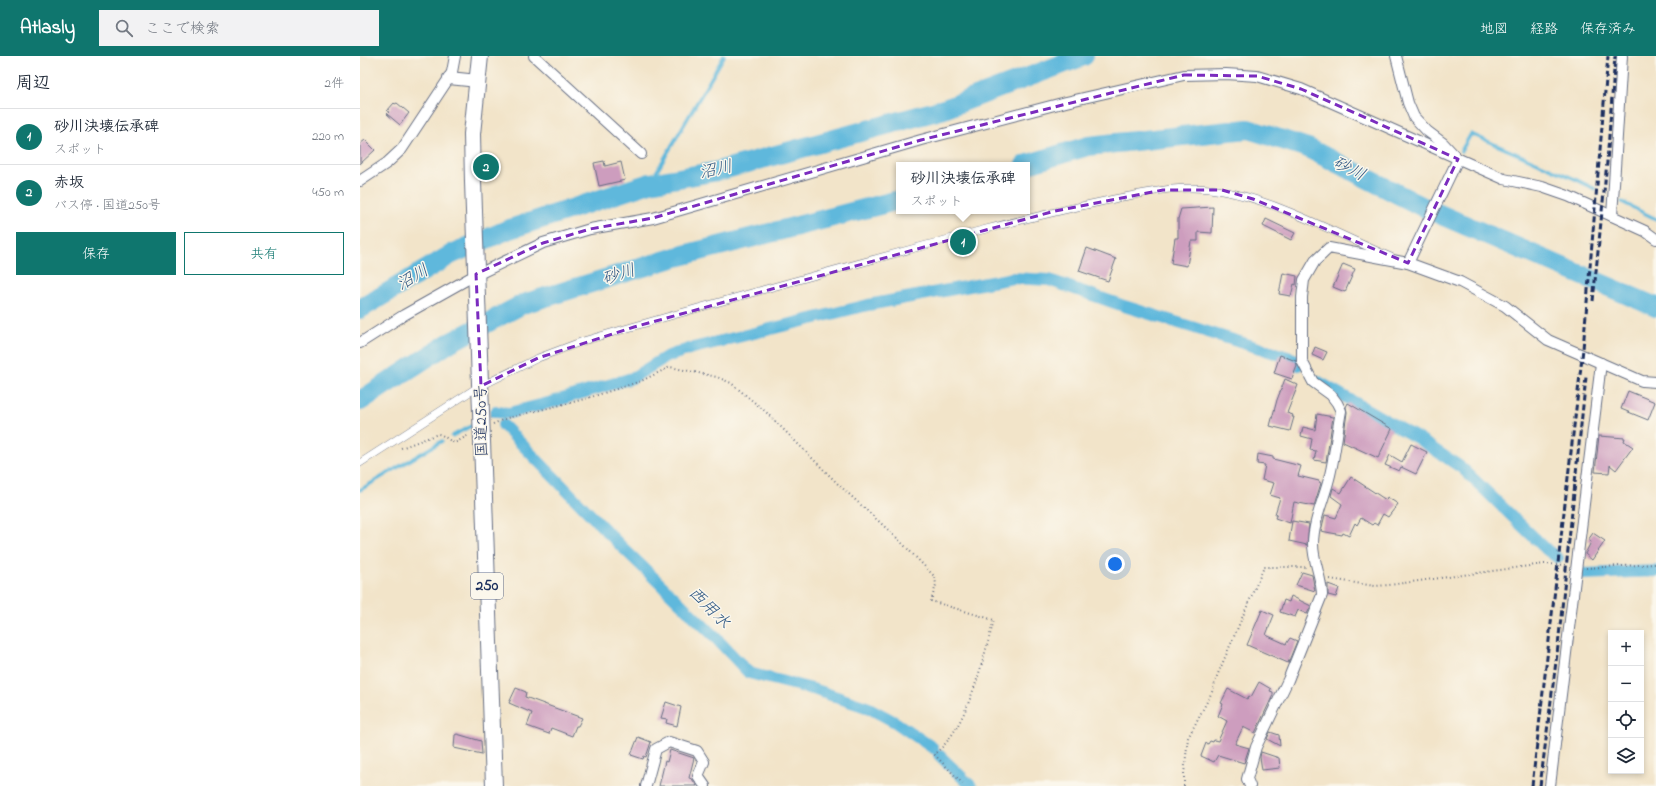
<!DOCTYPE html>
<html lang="ja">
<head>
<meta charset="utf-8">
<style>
  body { margin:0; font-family:"Indie Flower","Klee One",sans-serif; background:#f2f2f3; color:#1f2937 }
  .controls { position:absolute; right:12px; bottom:12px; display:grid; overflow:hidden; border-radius:0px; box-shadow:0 2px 6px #0003 }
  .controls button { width:36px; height:36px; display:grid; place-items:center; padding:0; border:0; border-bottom:1px solid #e0e1e3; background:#fff; color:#1f2937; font:20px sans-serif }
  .you { position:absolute; left:755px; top:508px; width:14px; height:14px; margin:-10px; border:3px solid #fff; border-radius:50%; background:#1a73e8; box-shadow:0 0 0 6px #1a73e833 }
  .badge { display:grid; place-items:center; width:26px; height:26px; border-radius:50%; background:#0f766e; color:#fff; font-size:13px; font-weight:700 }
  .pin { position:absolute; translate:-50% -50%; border:2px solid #fff; box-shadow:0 1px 4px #0006 }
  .popup { position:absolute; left:536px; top:106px; width:134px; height:52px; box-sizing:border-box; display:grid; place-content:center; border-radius:0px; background:#fff; filter:drop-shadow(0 1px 3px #0005); font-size:13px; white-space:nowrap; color:#747a83 }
  .popup b { font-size:15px; color:#1f2937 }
  .popup::after { content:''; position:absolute; left:50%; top:100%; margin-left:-8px; border:8px solid transparent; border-top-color:#fff }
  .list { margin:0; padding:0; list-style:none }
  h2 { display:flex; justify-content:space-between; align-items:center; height:52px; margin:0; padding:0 16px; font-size:17px }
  h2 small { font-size:13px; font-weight:400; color:#747a83 }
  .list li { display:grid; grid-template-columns:26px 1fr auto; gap:12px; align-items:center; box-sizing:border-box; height:56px; padding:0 16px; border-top:1px solid #e0e1e3 }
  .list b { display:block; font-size:15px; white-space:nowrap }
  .list p { margin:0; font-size:13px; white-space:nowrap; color:#747a83 }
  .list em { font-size:13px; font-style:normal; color:#747a83 }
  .actions { display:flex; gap:8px; padding:12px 16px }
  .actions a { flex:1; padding:9px 0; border:1px solid #0f766e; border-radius:0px; text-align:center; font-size:14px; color:#0f766e }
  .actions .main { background:#0f766e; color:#fff }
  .icon { flex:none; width:22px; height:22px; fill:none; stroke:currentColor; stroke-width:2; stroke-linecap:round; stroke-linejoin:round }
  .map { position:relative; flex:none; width:1296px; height:730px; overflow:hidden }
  header { display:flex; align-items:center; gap:24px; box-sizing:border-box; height:56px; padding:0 20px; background:#0f766e; color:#fff }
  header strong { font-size:19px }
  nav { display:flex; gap:22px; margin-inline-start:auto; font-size:14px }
  .search { width:280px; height:36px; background:#f2f2f3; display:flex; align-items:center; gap:10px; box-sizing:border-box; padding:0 14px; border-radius:0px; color:#747a83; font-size:15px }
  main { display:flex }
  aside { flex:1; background:#fff }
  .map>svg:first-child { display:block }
</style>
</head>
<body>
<header>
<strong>Atlasly</strong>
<div class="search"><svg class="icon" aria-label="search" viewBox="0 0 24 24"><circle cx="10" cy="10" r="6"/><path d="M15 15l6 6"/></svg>ここで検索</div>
<nav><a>地図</a><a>経路</a><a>保存済み</a></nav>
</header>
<main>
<aside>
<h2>周辺<small>2件</small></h2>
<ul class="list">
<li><span class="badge">1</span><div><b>砂川決壊伝承碑</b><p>スポット</p></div><em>220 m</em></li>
<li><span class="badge">2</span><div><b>赤坂</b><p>バス停 · 国道250号</p></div><em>450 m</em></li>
</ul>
<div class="actions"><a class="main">保存</a><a>共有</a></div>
</aside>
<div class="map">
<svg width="1296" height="730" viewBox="0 0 1296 730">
  <rect width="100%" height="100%" fill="#fbf7ec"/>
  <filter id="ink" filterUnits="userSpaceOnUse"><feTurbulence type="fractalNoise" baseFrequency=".025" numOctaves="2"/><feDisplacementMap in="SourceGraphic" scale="8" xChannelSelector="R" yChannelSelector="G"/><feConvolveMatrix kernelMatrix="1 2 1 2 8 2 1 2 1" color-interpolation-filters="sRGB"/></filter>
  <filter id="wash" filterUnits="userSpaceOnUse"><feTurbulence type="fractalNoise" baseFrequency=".012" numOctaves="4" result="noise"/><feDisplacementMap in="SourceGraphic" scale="16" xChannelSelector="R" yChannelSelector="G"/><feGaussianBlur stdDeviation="0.9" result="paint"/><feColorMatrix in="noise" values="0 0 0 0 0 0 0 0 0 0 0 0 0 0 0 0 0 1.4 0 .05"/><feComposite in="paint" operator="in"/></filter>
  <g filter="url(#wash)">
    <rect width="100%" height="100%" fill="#f2e4c9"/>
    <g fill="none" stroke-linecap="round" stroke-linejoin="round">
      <g stroke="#5fb8dc" stroke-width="3.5">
        <polyline points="1101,95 1111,78 1215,123 1235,133"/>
        <polyline points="290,127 364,0"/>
        <polyline points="1262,146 1296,163"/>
        <polyline points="1065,152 1084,123"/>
        <polyline points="131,359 136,356"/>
        <polyline points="92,380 111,370"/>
        <polyline points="0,434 82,385"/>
      </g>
      <g stroke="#5fb8dc" stroke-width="12">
        <polyline points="957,325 1057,382 1102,412 1187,494 1198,502"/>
        <polyline points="136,356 149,357 192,346 272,322 306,301 329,293 508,249 653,222 689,224 761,249 934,303 938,309"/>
        <polyline points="143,369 260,489 353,579 389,617 456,634 509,652 535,666 573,692"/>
        <polyline points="1220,516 1224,518 1296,515"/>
        <polyline points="579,699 611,730"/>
      </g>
      <g stroke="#5fb8dc" stroke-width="20">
        <polyline points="665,109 728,90 888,73 948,92 1065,152 1296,251"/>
        <polyline points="0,253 92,198 147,174 290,127 358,115 584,53 724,0"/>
        <polyline points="0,345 89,287 163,248 316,201 539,144"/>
      </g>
    </g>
    <g id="blocks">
      <g fill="#cd9dbe">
        <polygon points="34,47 35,48 37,47 49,57 40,69 27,58 29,56 27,55"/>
        <polygon points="5,84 15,94 0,108 0,88"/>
        <polygon points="244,105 245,110 261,106 265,124 239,130 234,107"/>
        <polygon points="853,151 852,177 838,176 838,185 831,185 827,210 811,207 815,182 818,182 818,163 821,153"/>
        <polygon points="906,163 935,177 931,184 903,170"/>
        <polygon points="727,192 756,203 748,225 719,215"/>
        <polygon points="983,208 995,213 985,236 973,231"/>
        <polygon points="923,217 937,220 936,229 934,228 931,240 919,238"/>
        <polygon points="955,291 967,296 963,304 952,299"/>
        <polygon points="920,299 936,305 937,310 932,323 914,317"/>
        <polygon points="925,323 938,329 927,357 933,359 932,361 934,361 930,375 910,370 917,344"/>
        <polygon points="1268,335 1295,346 1288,364 1261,353"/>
        <polygon points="988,347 1032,373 1018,402 983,386 987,356 986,351"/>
        <polygon points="957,358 973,361 966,406 954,404 956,395 950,394 952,383 941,380 943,371 955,374"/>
        <polygon points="1239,380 1265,382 1264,385 1273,391 1256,414 1250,409 1249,417 1235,416"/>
        <polygon points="1051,388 1067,396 1056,418 1041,411 1039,415 1025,409 1030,399 1042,406"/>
        <polygon points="898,398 913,401 913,403 941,410 938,420 959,425 959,426 961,427 954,450 934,446 930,467 915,462 917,458 915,458 920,442 910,439 914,427 902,424 905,409 897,408"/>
        <polygon points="991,421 1026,444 1027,441 1038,448 1028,461 1023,458 1017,469 1014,467 1012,469 1001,462 997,469 995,467 989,480 983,477 982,479 961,475 965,459 976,462 982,448 971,440 973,432 981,437"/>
        <polygon points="932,465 949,468 947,489 929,485"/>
        <polygon points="1233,477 1245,485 1232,504 1225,498 1231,486 1228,484"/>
        <polygon points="942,516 952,519 955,535 936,529"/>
        <polygon points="968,528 979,532 976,541 968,539"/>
        <polygon points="931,540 951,550 947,558 938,554 935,561 920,556 924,544 929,546"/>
        <polygon points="902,554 914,559 906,579 926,588 930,582 937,585 928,607 887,589"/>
        <polygon points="899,626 911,633 910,635 913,636 913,639 895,677 883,671 875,688 889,692 884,707 858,699 854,706 841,700 846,687 848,688 850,685 853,686 854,684 858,685 867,665 858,660 863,648 861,647 868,633 887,643 889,640 891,641"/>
        <polygon points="156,632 166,636 165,641 222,662 218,670 216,670 212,680 191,672 189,678 167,670 172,657 149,647"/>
        <polygon points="306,646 321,651 317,670 306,667 307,663 301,662"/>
        <polygon points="910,676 919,679 920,690 907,683"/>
        <polygon points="97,678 121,685 122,698 94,692 95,679"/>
        <polygon points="278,681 291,686 286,701 284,700 283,703 271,699"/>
        <polygon points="310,694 334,702 329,722 332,723 337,730 299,730 305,705 307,706"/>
        <polygon points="901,696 919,702 920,712 902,714 900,701"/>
      </g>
    </g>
  </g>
  <g filter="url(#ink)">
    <use href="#blocks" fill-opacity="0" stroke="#666e83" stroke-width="1"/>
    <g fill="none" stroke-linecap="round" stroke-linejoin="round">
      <g stroke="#666e83" stroke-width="8">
        <path id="pedestrian" d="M0,407L113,334L178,302L223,285C357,246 491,209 626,173C669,162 711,152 754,143C789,136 826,127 862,135C918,145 979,179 1031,201"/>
      </g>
      <g stroke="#666e83" stroke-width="12">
        <g id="minor">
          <polyline points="174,0 281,98"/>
          <polyline points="1036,0 1048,47 1054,61 1067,75 1083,87 1098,103 1048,207"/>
          <polyline points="0,125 27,107 42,93 89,22 92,16 95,0"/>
          <polyline points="1252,160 1262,0"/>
          <polyline points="0,287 44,259 108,223 183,187 230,173 293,162 561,84 706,46 824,19 866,18 897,20 941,33 1144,123 1182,131 1208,140 1285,175 1296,183"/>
          <polyline points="286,730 296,693 309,686 337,695 344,706 338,720 345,730"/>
          <path d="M890,730L887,723L896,691L928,624L962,539C962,522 953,506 953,488C953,465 965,441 970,419C975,398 977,376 981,355L977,347L971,339L953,326L942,305V241L944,224L955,205L969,192L1048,207L1100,226L1145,250L1188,284L1282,325L1296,326"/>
          <polyline points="1190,730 1241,307"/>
        </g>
      </g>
      <g stroke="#666e83" stroke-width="14">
        <polyline id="tertiary" points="89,22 118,25"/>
      </g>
      <g stroke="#666e83" stroke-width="18">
        <polyline id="trunk" points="120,0 112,78 113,126 134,730"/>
      </g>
      <g stroke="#666e83" stroke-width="2" stroke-dasharray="1 3" stroke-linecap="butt">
        <path d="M133,368L147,362L225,343L281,325L310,311L357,321L371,327L406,356L478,428L537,482L575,521L576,529L571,545L634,564C623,603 607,675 574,698L605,730"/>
        <path d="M41,392L78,378C84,379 89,385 95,387L109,379"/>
        <polyline points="1226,512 1296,508"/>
        <polyline points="970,523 1015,530 1029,529 1184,508 1208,509"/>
        <polyline points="824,730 824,718 828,682 852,636 857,620 904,511 947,511"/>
      </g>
      <use href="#pedestrian" stroke="#fff" stroke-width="7"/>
      <use href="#minor" stroke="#fff" stroke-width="10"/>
      <use href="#tertiary" stroke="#fff" stroke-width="12"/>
      <use href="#trunk" stroke="#fff" stroke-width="16"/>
      <g stroke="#1b2f5e" stroke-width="3" stroke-dasharray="6 3" stroke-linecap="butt">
        <polyline points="1233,245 1247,106 1255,0"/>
        <polyline points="1172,730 1223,293 1248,0"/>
        <polyline points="1180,730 1198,590 1226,321"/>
      </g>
    </g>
  </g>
  <path fill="none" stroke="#7b2cbf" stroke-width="3" stroke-dasharray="8 5" stroke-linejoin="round" d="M824,19L897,20L941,33L1098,103L1048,207L893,143L862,134H803L695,155L274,271L178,302L121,330L116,218L183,187L230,173L293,162L561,84Z"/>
  <g text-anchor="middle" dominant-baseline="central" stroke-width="3" stroke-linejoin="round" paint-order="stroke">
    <rect fill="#fbf7ec" stroke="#5e6b89" stroke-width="1" x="111" y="517" width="32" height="26" rx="3"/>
    <g font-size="15" font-weight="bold" fill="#1b2f5e">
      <text x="127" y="530">250</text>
    </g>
    <g font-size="16" fill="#1b2f5e" stroke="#fbf7ec">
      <text transform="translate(122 365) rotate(-91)">国道250号</text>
    </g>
    <g font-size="17" font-style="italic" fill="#2f5884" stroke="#fbf7ec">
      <text transform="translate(989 113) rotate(27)">砂川</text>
      <text transform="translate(356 114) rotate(-13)">沼川</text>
      <text transform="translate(259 219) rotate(-17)">砂川</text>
      <text transform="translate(53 222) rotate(-31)">沼川</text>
      <text transform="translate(349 552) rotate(45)">西用水</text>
    </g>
  </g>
</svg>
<div class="controls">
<button>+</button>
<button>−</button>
<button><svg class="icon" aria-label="locate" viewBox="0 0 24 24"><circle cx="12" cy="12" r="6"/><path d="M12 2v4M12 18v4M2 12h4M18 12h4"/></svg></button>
<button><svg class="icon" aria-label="layers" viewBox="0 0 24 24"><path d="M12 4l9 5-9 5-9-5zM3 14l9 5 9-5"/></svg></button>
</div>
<div class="you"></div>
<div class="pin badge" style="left:603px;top:186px">1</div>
<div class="popup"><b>砂川決壊伝承碑</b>スポット</div>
<div class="pin badge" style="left:126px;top:111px">2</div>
</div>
</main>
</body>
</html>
